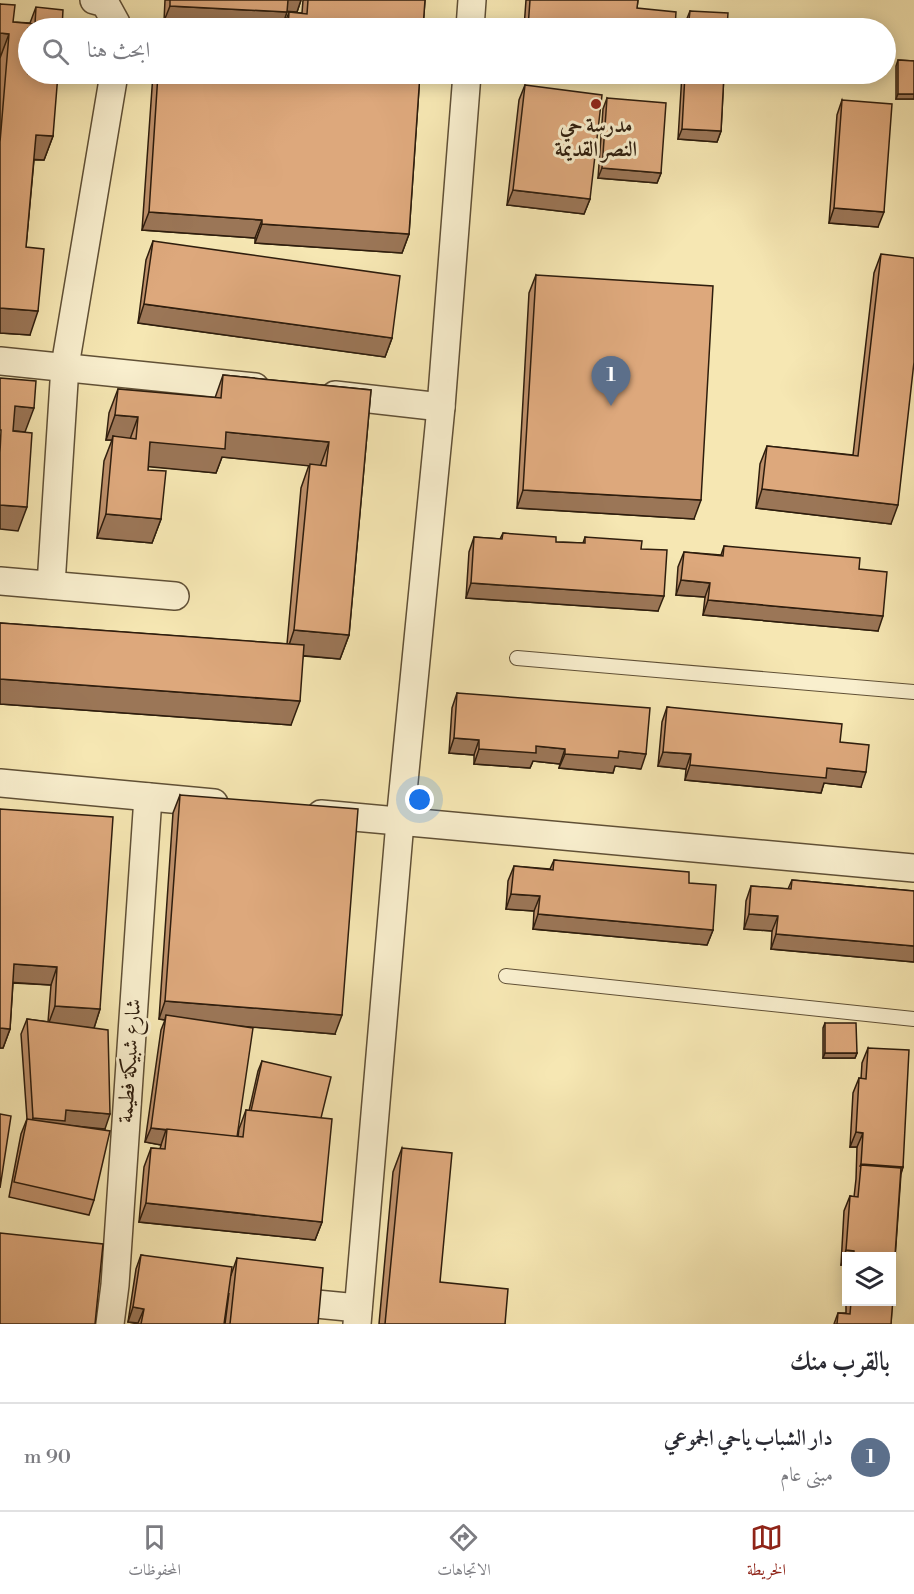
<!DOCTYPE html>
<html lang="ar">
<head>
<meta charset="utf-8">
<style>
  body { margin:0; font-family:"Libre Bodoni",Amiri,serif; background:#f2f2f3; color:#2b2b33; direction:rtl }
  .controls { position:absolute; right:18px; bottom:18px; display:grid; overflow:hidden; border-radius:0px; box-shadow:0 3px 15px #0003 }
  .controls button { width:54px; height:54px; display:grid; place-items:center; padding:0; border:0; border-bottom:2px solid #e1e1e2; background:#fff; color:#2b2b33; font:30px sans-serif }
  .you { position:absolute; left:420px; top:800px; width:21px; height:21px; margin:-15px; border:4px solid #fff; border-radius:50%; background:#1a73e8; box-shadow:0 0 0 9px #1a73e833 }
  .badge { display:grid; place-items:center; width:39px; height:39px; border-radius:50%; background:#8f2418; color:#fff; font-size:20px; font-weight:700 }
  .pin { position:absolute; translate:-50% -50px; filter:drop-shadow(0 2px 3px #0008) }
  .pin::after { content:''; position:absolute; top:32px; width:21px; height:18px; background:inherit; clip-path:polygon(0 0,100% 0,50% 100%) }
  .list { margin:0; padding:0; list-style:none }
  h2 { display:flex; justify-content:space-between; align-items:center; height:78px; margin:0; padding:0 24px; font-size:26px }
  h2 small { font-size:20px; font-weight:400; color:#7c7c81 }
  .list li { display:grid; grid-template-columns:39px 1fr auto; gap:18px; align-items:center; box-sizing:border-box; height:108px; padding:0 24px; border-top:2px solid #e1e1e2 }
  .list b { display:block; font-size:22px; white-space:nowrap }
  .list p { margin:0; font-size:20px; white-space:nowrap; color:#7c7c81 }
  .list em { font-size:20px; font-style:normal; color:#7c7c81 }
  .icon { flex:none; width:33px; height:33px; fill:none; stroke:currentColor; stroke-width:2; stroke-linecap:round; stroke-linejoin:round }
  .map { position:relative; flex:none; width:914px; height:1324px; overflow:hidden; direction:ltr }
  .search { position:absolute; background:#fff; box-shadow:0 3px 15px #0003; left:18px; right:18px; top:18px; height:66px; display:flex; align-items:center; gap:15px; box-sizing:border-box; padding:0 21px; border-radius:33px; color:#7c7c81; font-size:22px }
  .sheet { height:186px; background:#fff }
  nav { display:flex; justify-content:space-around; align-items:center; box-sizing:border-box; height:84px; border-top:2px solid #e1e1e2; background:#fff; font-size:16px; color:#7c7c81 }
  nav a { display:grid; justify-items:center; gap:3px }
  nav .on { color:#8f2418 }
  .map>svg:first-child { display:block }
</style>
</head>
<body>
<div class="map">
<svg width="914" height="1324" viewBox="0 0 914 1324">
  <rect width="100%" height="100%" fill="#f6e7b3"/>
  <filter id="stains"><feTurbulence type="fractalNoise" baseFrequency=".00333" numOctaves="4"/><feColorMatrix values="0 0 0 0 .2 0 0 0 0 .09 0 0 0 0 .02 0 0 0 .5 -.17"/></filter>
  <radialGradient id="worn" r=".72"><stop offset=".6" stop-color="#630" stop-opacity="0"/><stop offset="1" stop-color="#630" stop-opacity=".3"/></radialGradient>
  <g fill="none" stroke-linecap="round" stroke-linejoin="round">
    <g stroke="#605036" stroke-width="16">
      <g id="service">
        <polyline points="517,658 914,692"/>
        <polyline points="506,976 914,1019"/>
      </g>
    </g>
    <g stroke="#605036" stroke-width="30">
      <g id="minor">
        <polyline points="94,0 105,3 116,23 117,28"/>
        <polyline points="470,28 472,0"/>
        <polyline points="0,361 255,387"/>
        <polyline points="335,395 441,407"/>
        <polyline points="0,581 175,596"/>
        <polyline points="51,585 65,366 114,74"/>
        <polyline points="0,783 214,803"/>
        <polyline points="321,814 914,868"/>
        <polyline points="285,1301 358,1308"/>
        <polyline points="110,1324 115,1285 148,797"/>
        <polyline points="357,1324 400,822 441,407 467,74"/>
      </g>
    </g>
    <use href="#service" stroke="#f9efce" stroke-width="14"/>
    <use href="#minor" stroke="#f9efce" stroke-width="27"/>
  </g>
  <g fill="#be906b" stroke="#2e1d0d" stroke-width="1.5">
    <polygon points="165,0 301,0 297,12 287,11 282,27 164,21"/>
    <polygon points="303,0 425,0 423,28 283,28 289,12 302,13"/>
    <polygon points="526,0 638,0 637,8 675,28 524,28"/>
    <polygon points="0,4 13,22 30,23 36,7 53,136 44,160 34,160 26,247 30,335 0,333"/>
    <polygon points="690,11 727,28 685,28 686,21"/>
    <polygon points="898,60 914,61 914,99 896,99 896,66"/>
    <polygon points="153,74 420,74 409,234 402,253 255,243 255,238 142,230"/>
    <polygon points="682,74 724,74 721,131 717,142 678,139"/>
    <polygon points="525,85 590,199 584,214 507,205 519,100"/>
    <polygon points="607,98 661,173 657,183 598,178 603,109"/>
    <polygon points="842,100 878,227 829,223 837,115"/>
    <polygon points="153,241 392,338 385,357 138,323 146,260"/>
    <polygon points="881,254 891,524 756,508 760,464 767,446 853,455 874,273"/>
    <polygon points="536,275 694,519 517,508 529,293"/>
    <polygon points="223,375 371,390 349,635 340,659 303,656 291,725 0,704 0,623 287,644 301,488 309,465 222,457 216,473 148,466 148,470 161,519 152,543 97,538 104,461 112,440 106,440 109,413 118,389 215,398"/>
    <polygon points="503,533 556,542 583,543 585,537 641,549 658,611 466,598 469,552 474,537 500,539"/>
    <polygon points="724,546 859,569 878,631 703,615 705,597 676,595 678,567 684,552 721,555"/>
    <polygon points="457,693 641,769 615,766 613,773 559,768 560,764 533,761 530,768 474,764 474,755 449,753 452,708"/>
    <polygon points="667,707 840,742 861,787 824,783 821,793 685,780 686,769 658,766 662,722"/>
    <polygon points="180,795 335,1034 244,1026 237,1137 238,1137 239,1129 246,1110 249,1111 258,1071 262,1061 321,1118 322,1222 315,1240 139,1222 144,1167 151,1148 160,1149 161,1145 145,1142 161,1030 165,1020 159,1019 173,813"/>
    <polygon points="0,809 100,1009 94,1028 105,1129 71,1126 94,1200 89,1215 9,1197 21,1134 27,1119 21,1034 27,1019 48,1022 51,985 13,983 10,1029 3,1048 0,1048"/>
    <polygon points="554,860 689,883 713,930 707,945 533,929 534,911 506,909 508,881 514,866 550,869"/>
    <polygon points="792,880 914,891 914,962 771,949 772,931 744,929 746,901 751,886 788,889"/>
    <polygon points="825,1023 857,1053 855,1058 823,1058 823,1028"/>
    <polygon points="868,1048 903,1167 901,1174 893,1286 891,1324 834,1324 838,1313 846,1313 846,1302 891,1302 891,1257 846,1257 846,1265 841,1265 844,1211 850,1196 854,1197 856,1179 857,1147 850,1147 853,1093 859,1078 861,1079 862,1063"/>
    <polygon points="402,1148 440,1282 505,1324 379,1324 393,1172"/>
    <polygon points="141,1255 231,1275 237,1258 318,1324 225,1324 229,1293 224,1324 138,1324 128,1322 136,1269"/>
  </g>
  <g fill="#9b7657" stroke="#2e1d0d" stroke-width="1.5">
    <polygon points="286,0 301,0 297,12 282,11"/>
    <polygon points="170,6 287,12 282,27 164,21"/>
    <polygon points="0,33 9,34 0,58"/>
    <polygon points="626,74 668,74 666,77"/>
    <polygon points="898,94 914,94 914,99 896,99"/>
    <polygon points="682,129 721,131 717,142 678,139"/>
    <polygon points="36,135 53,136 44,160 27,159"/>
    <polygon points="602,168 661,173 657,183 598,178"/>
    <polygon points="513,190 590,199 584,214 507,205"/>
    <polygon points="834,208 884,212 878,227 829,223"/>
    <polygon points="149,212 262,220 255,238 142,230"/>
    <polygon points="262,224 409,234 402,253 255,243"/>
    <polygon points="144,304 392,338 385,357 138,323"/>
    <polygon points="0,308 38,311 30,335 0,333"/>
    <polygon points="15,406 34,408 25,432 6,430"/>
    <polygon points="115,415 138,417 129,442 113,436 112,440 106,440"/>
    <polygon points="226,432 329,442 320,467 222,457 216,473 142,466 150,442"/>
    <polygon points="762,489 898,505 891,524 756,508"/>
    <polygon points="523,490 701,500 694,519 517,508"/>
    <polygon points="0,505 27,507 18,531 0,529"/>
    <polygon points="106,514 161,519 152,543 97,538"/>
    <polygon points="681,580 710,583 705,597 676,595"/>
    <polygon points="471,583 664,596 658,611 466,598"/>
    <polygon points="708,600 883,616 878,631 703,615"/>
    <polygon points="294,630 349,635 340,659 286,654"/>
    <polygon points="0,679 300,701 291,725 0,704"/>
    <polygon points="454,738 479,740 474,755 449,753"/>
    <polygon points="536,746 565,749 560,764 533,761 530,768 474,764 479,749"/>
    <polygon points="619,751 646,754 641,769 615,766 613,773 559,768 565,754"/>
    <polygon points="663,752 691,754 686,769 658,766"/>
    <polygon points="690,765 827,768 866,772 861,787 824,783 821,793 685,780"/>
    <polygon points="511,894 540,896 534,911 506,909"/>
    <polygon points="538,914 713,930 707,945 533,929"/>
    <polygon points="749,914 778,916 772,931 744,929"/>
    <polygon points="776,934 914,946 914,962 771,949"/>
    <polygon points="14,964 57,967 51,985 7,982"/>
    <polygon points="165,1001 342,1015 335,1034 166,1020 166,1015 165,1020 159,1019"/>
    <polygon points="55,1006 100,1009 94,1028 48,1025"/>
    <polygon points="0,1028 10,1029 3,1048 0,1048"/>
    <polygon points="825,1053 857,1053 855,1058 823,1058"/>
    <polygon points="66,1110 110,1114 105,1129 64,1125 28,1133 33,1118"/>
    <polygon points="151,1128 166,1130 161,1145 145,1142"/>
    <polygon points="856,1132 863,1133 857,1147 850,1147"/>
    <polygon points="861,1164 903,1167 898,1181 860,1166"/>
    <polygon points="146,1203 322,1222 315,1240 139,1222"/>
    <polygon points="846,1250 854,1251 852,1257 846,1257 846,1265 841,1265"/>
    <polygon points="133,1307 144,1309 138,1323 128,1322"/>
  </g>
  <g fill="#dda87c" stroke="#2e1d0d" stroke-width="1.5">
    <polygon points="170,0 288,0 287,12 170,6"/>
    <polygon points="308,0 425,0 423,28 288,28 289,12 307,14"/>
    <polygon points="530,0 638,0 637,8 676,12 675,28 528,28"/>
    <polygon points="0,4 15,5 13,22 35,24 36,7 63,10 62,28 28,28 28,74 58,74 53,136 36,135 26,247 44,249 38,311 0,308 0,142 9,34 0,33"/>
    <polygon points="690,11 728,13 727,28 688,28"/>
    <polygon points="898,60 914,61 914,94 898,94"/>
    <polygon points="158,74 420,74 409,234 262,224 262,220 149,212"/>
    <polygon points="685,74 724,74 721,131 682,129"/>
    <polygon points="525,85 602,95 590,199 513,190"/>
    <polygon points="607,98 666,103 661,173 602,168"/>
    <polygon points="842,100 892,104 884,212 834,208"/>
    <polygon points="153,241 400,276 392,338 144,304"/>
    <polygon points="881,254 914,258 914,362 898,505 762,489 767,446 858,456"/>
    <polygon points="536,275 713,286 701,500 523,490"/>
    <polygon points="223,375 371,390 349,635 294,630 310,464 326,466 329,442 226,432 225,449 150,442 148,470 166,471 161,519 106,514 113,436 136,439 138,417 115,415 118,389 221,398"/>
    <polygon points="0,378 36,381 34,408 15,406 13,431 32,433 27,507 0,505 0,453 1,430 0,430"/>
    <polygon points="503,533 556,537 556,542 585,543 585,537 642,541 641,549 667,550 664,596 471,583 474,537 502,539"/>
    <polygon points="724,546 860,558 859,569 887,572 883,616 708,600 710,583 681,580 684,552 723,556"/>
    <polygon points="0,623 304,645 300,701 0,679"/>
    <polygon points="457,693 650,708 646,754 619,751 618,758 565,754 565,749 536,746 536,753 479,749 479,740 454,738"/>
    <polygon points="667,707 842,724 840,742 869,745 866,772 827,768 826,778 690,765 691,754 663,752"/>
    <polygon points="180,795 358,809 342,1015 165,1001"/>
    <polygon points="0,809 113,817 100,1009 55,1006 57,967 14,964 10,1029 0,1028"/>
    <polygon points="554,860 689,872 689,883 716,885 713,930 538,914 540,896 511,894 514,866 553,870"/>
    <polygon points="792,880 914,891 914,946 776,934 778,916 749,914 751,886 791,889"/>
    <polygon points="166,1015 253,1028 237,1137 151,1128"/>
    <polygon points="27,1019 108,1030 110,1114 66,1110 65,1121 33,1118"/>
    <polygon points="825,1023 856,1023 857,1053 825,1053"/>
    <polygon points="868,1048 909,1050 903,1167 861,1164 863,1133 856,1132 859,1078 866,1079"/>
    <polygon points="262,1061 331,1077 321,1118 251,1111"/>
    <polygon points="246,1110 332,1119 322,1222 146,1203 151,1148 165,1149 167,1129 243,1137"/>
    <polygon points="0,1114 11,1116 0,1188"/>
    <polygon points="27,1119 110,1131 94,1200 14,1182"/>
    <polygon points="402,1148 452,1153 440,1282 508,1289 505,1324 385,1324"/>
    <polygon points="861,1165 901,1168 893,1285 891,1284 891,1257 854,1257 854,1251 846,1250 850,1196 858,1197"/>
    <polygon points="0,1233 103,1244 95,1324 0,1324"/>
    <polygon points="141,1255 232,1267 224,1324 141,1324 144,1309 133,1307"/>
    <polygon points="237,1258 323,1268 318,1324 230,1324"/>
    <polygon points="891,1286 894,1286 891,1324 837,1324 838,1313 850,1314 851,1302 891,1302"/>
  </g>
  <circle fill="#8f2418" stroke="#f9efce" stroke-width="2" cx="596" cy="104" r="6"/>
  <g text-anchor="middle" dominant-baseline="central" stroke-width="6" stroke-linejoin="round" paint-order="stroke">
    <g font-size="21" font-weight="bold" fill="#2e1d0d" stroke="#f9efce">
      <text x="596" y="126">مدرسة حي<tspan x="596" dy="24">النصر القديمة</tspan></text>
    </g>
    <g font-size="21" fill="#2e1d0d" stroke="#f9efce">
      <text transform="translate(130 1061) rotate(-86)">شارع شبيكة فطيمة</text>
    </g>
  </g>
  <rect width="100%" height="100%" filter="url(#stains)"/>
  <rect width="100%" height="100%" fill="url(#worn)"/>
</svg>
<div class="controls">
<button><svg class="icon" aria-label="layers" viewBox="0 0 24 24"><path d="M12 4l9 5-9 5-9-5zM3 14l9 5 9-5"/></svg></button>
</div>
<div class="you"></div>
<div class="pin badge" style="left:611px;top:406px;background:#5c6f8a">1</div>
<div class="search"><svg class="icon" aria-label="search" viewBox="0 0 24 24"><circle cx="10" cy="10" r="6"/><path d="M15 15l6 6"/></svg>ابحث هنا</div>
</div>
<section class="sheet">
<h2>بالقرب منك<small></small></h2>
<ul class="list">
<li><span class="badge" style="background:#5c6f8a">1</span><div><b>دار الشباب ياحي الجموعي</b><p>مبنى عام</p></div><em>90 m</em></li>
</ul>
</section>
<nav>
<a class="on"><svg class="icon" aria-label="map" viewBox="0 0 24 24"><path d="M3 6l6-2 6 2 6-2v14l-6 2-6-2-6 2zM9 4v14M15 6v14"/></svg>الخريطة</a>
<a><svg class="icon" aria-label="directions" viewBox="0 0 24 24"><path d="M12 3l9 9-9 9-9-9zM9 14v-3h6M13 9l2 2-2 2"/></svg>الاتجاهات</a>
<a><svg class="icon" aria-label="saved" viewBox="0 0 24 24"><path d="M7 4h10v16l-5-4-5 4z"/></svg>المحفوظات</a>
</nav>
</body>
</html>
